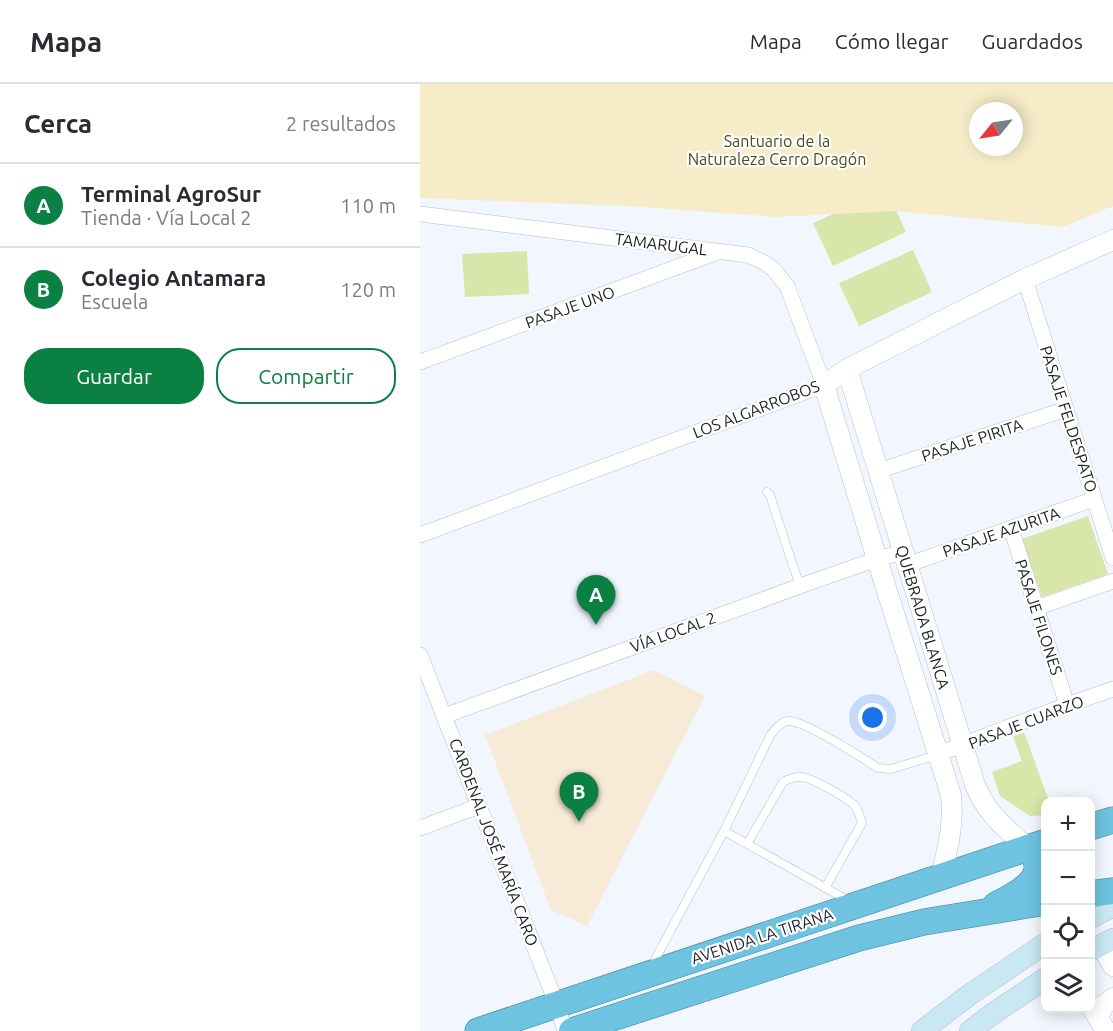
<!DOCTYPE html>
<html lang="es">
<head>
<meta charset="utf-8">
<style>
  body { margin:0; font-family:Ubuntu,sans-serif; background:#f7f7f7; color:#2b2b33 }
  .controls { position:absolute; right:18px; bottom:18px; display:grid; overflow:hidden; border-radius:12px; box-shadow:0 3px 15px #0003 }
  .controls button { width:54px; height:54px; display:grid; place-items:center; padding:0; border:0; border-bottom:2px solid #e1e1e2; background:#fff; color:#2b2b33; font:30px sans-serif }
  .compass { position:absolute; left:549px; top:18px; width:54px; height:54px; border-radius:50%; background:#fff; box-shadow:0 3px 15px #0003; rotate:240deg }
  .you { position:absolute; left:453px; top:634px; width:21px; height:21px; margin:-15px; border:4px solid #fff; border-radius:50%; background:#1a73e8; box-shadow:0 0 0 9px #1a73e833 }
  .badge { display:grid; place-items:center; width:39px; height:39px; border-radius:50%; background:#0b8043; color:#fff; font-size:20px; font-weight:700 }
  .pin { position:absolute; translate:-50% -50px; filter:drop-shadow(0 2px 3px #0008) }
  .pin::after { content:''; position:absolute; top:32px; width:21px; height:18px; background:inherit; clip-path:polygon(0 0,100% 0,50% 100%) }
  .list { margin:0; padding:0; list-style:none }
  h2 { display:flex; justify-content:space-between; align-items:center; height:78px; margin:0; padding:0 24px; font-size:26px }
  h2 small { font-size:20px; font-weight:400; color:#7c7c81 }
  .list li { display:grid; grid-template-columns:39px 1fr auto; gap:18px; align-items:center; box-sizing:border-box; height:84px; padding:0 24px; border-top:2px solid #e1e1e2 }
  .list b { display:block; font-size:22px; white-space:nowrap }
  .list p { margin:0; font-size:20px; white-space:nowrap; color:#7c7c81 }
  .list em { font-size:20px; font-style:normal; color:#7c7c81 }
  .actions { display:flex; gap:12px; padding:18px 24px }
  .actions a { flex:1; padding:14px 0; border:2px solid #0b8043; border-radius:24px; text-align:center; font-size:21px; color:#0b8043 }
  .actions .main { background:#0b8043; color:#fff }
  .icon { flex:none; width:33px; height:33px; fill:none; stroke:currentColor; stroke-width:2; stroke-linecap:round; stroke-linejoin:round }
  .map { position:relative; flex:none; width:693px; height:947px; overflow:hidden }
  header { display:flex; align-items:center; gap:36px; box-sizing:border-box; height:84px; padding:0 30px; background:#fff; border-bottom:2px solid #e1e1e2 }
  header strong { font-size:28px }
  nav { display:flex; gap:33px; margin-inline-start:auto; font-size:21px }
  main { display:flex }
  aside { flex:1; background:#fff }
  .map>svg:first-child { display:block }
</style>
</head>
<body>
<header>
<strong>Mapa</strong>
<nav><a>Mapa</a><a>Cómo llegar</a><a>Guardados</a></nav>
</header>
<main>
<aside>
<h2>Cerca<small>2 resultados</small></h2>
<ul class="list">
<li><span class="badge">A</span><div><b>Terminal AgroSur</b><p>Tienda · Vía Local 2</p></div><em>110 m</em></li>
<li><span class="badge">B</span><div><b>Colegio Antamara</b><p>Escuela</p></div><em>120 m</em></li>
</ul>
<div class="actions"><a class="main">Guardar</a><a>Compartir</a></div>
</aside>
<div class="map">
<svg width="693" height="947" viewBox="0 0 693 947">
  <rect width="100%" height="100%" fill="#f2f6fe"/>
  <polygon fill="#f7ead6" points="234,586 285,612 167,842 131,826 65,651"/>
  <g fill="#d8e6a9">
    <polygon points="467,106 486,148 413,182 393,139"/>
    <polygon points="493,166 512,208 439,242 419,199"/>
    <polygon points="107,167 109,210 45,213 42,170"/>
    <polygon points="668,432 688,490 622,513 602,455"/>
    <polygon points="604,648 629,717 626,718 625,731 610,732 580,712 572,688 602,677 593,652"/>
  </g>
  <path fill="#f6ecc7" fill-rule="evenodd" d="M0,0H693V122L643,143L475,127L356,133L207,122L0,114ZM558,27H594V63H558Z"/>
  <g fill="none" stroke-linecap="round" stroke-linejoin="round">
    <g stroke="#b8bec8" stroke-width="9">
      <g id="service">
        <polyline points="347,408 350,411 370,473 380,502"/>
        <polyline points="304,747 429,817"/>
        <path d="M327,760L363,698C368,695 374,693 381,693C390,693 428,714 435,722C439,727 440,733 442,739L405,804"/>
        <path d="M231,883L304,747L351,650C356,645 361,637 369,637C387,638 441,673 458,684L471,685L517,671"/>
      </g>
    </g>
    <g stroke="#b8bec8" stroke-width="16">
      <g id="minor">
        <polyline points="0,130 328,171 345,179 353,185 367,202 404,301 0,451"/>
        <polyline points="605,195 693,474"/>
        <polyline points="0,278 295,169"/>
        <polyline points="458,387 646,325"/>
        <polyline points="591,444 647,621"/>
        <polyline points="487,481 674,415"/>
        <polyline points="616,524 693,497"/>
        <polyline points="0,571 137,921 145,947"/>
        <polyline points="24,632 380,502 457,475 483,468"/>
        <polyline points="518,670 647,621 693,605"/>
        <polyline points="0,744 59,722"/>
      </g>
    </g>
    <g stroke="#b8bec8" stroke-width="21">
      <g id="tertiary">
        <path d="M427,285L555,701C567,730 585,744 608,764"/>
        <path d="M521,793C528,762 534,742 531,711L457,475L404,301L427,285L605,195L693,156"/>
        <polyline points="681,861 693,882"/>
        <polyline points="670,921 686,947"/>
        <polyline points="678,933 684,921 693,914"/>
      </g>
    </g>
    <g stroke="#b8bec8" stroke-width="22">
      <g id="secondary">
        <polyline points="670,834 693,822"/>
        <polyline points="670,867 693,855"/>
        <polyline points="502,947 549,911 626,859"/>
        <polyline points="550,947 571,931 626,894"/>
      </g>
    </g>
    <g stroke="#3a8099" stroke-width="27">
      <g id="trunk">
        <polyline points="670,743 693,736"/>
        <polyline points="670,810 693,807"/>
        <path d="M576,821C599,810 634,791 608,764"/>
        <polyline points="58,947 626,758"/>
        <polyline points="152,947 439,854 504,838 626,818"/>
      </g>
    </g>
    <use href="#service" stroke="#fff" stroke-width="8"/>
    <use href="#minor" stroke="#fff" stroke-width="15"/>
    <use href="#tertiary" stroke="#fff" stroke-width="20"/>
    <use href="#secondary" stroke="#c9e8f3" stroke-width="21"/>
    <use href="#trunk" stroke="#6ec3e0" stroke-width="26"/>
  </g>
  <g text-anchor="middle" dominant-baseline="central" stroke-width="4.5" stroke-linejoin="round" paint-order="stroke">
    <g font-size="16" fill="#444f16" stroke="#fff">
      <text x="357" y="57">Santuario de la<tspan x="357" dy="18">Naturaleza Cerro Dragón</tspan></text>
    </g>
    <g font-size="16" fill="#1d1f23" stroke="#fff">
      <text transform="translate(241 160) rotate(7)">TAMARUGAL</text>
      <text transform="translate(150 223) rotate(-20)">PASAJE UNO</text>
      <text transform="translate(336 325) rotate(-21)">LOS ALGARROBOS</text>
      <text transform="translate(649 335) rotate(72)">PASAJE FELDESPATO</text>
      <text transform="translate(552 356) rotate(-18)">PASAJE PIRITA</text>
      <text transform="translate(581 448) rotate(-19)">PASAJE AZURITA</text>
      <text transform="translate(503 533) rotate(73)">QUEBRADA BLANCA</text>
      <text transform="translate(619 533) rotate(72)">PASAJE FILONES</text>
      <text transform="translate(253 548) rotate(-20)">VÍA LOCAL 2</text>
      <text transform="translate(606 638) rotate(-21)">PASAJE CUARZO</text>
      <text transform="translate(74 758) rotate(69)">CARDENAL JOSÉ MARÍA CARO</text>
      <text transform="translate(342 852) rotate(-18)">AVENIDA LA TIRANA</text>
    </g>
  </g>
</svg>
<div class="controls">
<button>+</button>
<button>−</button>
<button><svg class="icon" aria-label="locate" viewBox="0 0 24 24"><circle cx="12" cy="12" r="6"/><path d="M12 2v4M12 18v4M2 12h4M18 12h4"/></svg></button>
<button><svg class="icon" aria-label="layers" viewBox="0 0 24 24"><path d="M12 4l9 5-9 5-9-5zM3 14l9 5 9-5"/></svg></button>
</div>
<svg class="compass" viewBox="-18 -18 36 36"><path d="M0-13l5 13h-10z" fill="#e53935"/><path d="M0 13l5-13h-10z" fill="#7c7c81"/></svg>
<div class="you"></div>
<div class="pin badge" style="left:176px;top:541px">A</div>
<div class="pin badge" style="left:159px;top:738px">B</div>
</div>
</main>
</body>
</html>
